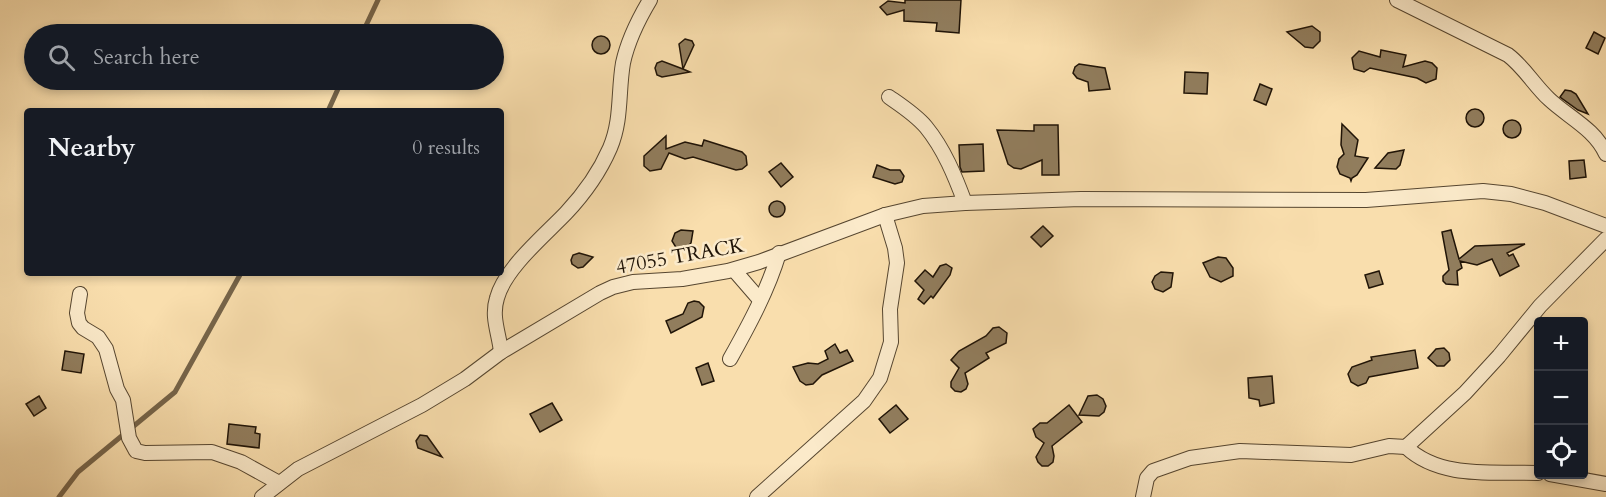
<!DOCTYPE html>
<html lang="en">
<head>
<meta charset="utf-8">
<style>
  body { margin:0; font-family:Cardo,serif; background:#20242c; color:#f1f3f6 }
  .controls { position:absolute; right:18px; bottom:18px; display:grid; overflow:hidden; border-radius:6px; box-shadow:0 3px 9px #0003 }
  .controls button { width:54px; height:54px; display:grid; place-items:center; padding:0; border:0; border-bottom:2px solid #363941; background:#171b24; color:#f1f3f6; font:30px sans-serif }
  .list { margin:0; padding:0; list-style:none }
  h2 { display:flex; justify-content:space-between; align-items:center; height:78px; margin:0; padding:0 24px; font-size:26px }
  h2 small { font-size:20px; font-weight:400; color:#9ea1a6 }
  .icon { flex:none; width:33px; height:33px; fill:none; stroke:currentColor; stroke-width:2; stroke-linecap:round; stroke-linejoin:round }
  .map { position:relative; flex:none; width:1606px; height:497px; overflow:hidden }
  .search { position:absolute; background:#171b24; box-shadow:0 3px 9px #0003; left:24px; top:24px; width:480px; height:66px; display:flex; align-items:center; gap:15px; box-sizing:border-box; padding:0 21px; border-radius:33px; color:#9ea1a6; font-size:22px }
  .panel { position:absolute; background:#171b24; box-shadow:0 3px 9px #0003; left:24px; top:108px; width:480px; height:168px; border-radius:6px }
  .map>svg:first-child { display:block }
</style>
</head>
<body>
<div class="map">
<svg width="1606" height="497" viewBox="0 0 1606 497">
  <rect width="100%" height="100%" fill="#f9dead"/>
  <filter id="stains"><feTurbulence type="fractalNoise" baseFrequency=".00333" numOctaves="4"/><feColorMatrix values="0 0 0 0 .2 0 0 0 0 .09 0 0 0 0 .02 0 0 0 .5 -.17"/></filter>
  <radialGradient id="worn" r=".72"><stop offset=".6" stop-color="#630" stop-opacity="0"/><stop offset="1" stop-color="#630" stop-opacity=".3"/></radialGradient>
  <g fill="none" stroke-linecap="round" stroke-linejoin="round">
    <g stroke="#766449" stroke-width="5">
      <polyline points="362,34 378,0"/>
      <polyline points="328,111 342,80"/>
      <polyline points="59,497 78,472 175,392 241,273"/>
    </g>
  </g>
  <g fill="#917d5d" stroke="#201407" stroke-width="1.5">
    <polygon points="905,0 961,0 959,33 936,31 937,23 904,21 904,10 887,15 880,7 888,1 905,3"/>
    <polygon points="1312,26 1320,32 1320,41 1313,48 1305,47 1287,32"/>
    <polygon points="1594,32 1605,38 1598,54 1586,48"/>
    <circle cx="601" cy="45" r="9"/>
    <polygon points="685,39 692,41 694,45 683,69 690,72 662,77 657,75 655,68 657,63 662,61 683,69 679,44"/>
    <polygon points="1381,50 1406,55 1403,67 1425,61 1432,63 1437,68 1436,79 1426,83 1417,78 1370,68 1364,72 1354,69 1352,58 1359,51 1380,57"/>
    <polygon points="1079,64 1105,68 1110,89 1089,91 1088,82 1077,78 1073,73 1075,67"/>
    <polygon points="1185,72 1208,73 1207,94 1184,93"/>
    <polygon points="1260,84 1272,89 1266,105 1254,100"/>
    <polygon points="1565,90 1571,91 1576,94 1588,114 1578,110 1560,97"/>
    <circle cx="1475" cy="118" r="9"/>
    <circle cx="1512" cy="129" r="9"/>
    <polygon points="1342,124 1358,140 1355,156 1368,158 1357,175 1352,178 1351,181 1350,178 1340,174 1337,167 1339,159 1344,154 1341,145"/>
    <polygon points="1034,125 1058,125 1059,175 1042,175 1042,160 1021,169 1014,168 1008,164 997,130 1034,131"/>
    <polygon points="666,136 666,149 685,142 702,146 704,140 742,152 746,156 747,165 742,169 736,170 693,157 685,159 669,153 661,169 650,171 644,166 644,156"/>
    <polygon points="983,144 984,171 962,172 960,167 959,145"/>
    <polygon points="1404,150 1400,165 1396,169 1375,168 1388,153"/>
    <polygon points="1584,160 1586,177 1570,179 1569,161"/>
    <polygon points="781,163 793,177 781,187 769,172"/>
    <polygon points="877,165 890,170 900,170 904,176 902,182 895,184 873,177"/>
    <circle cx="777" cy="209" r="8"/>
    <polygon points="1043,226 1053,236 1041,247 1031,237"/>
    <polygon points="681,230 693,231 691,243 684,250 677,249 672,241 675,233"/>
    <polygon points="1451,230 1459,259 1475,246 1525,244 1507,253 1509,256 1513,254 1519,266 1500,276 1492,259 1477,265 1460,261 1462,268 1457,271 1458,285 1446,284 1443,281 1443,276 1449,270 1442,232"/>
    <polygon points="579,253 593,257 583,267 578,268 572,264 571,260 573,255"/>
    <polygon points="1218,257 1226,258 1233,268 1233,276 1221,282 1210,277 1203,263"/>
    <polygon points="946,264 952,268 950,275 933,298 931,296 924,304 918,299 924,290 915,281 925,270 933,277 940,266"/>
    <polygon points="1379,271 1383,284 1369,288 1365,275"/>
    <polygon points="1161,272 1173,273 1171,287 1163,292 1155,289 1152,282 1155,276"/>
    <polygon points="694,301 699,302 704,307 702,317 671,333 666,321 683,314 688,303"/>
    <polygon points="999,327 1007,333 1006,343 986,353 989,358 965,373 968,384 966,389 961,392 955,391 951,387 951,382 959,368 951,360 959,351 986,336 993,328"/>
    <polygon points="835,344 840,353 847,350 853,361 822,375 813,384 806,385 800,381 793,367 808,363 818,364 828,359 825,351"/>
    <polygon points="1444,348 1449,353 1450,360 1444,366 1437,366 1428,358 1436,349"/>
    <polygon points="1415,350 1418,368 1369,377 1366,383 1358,386 1351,382 1348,374 1352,367 1372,360 1371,357"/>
    <polygon points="65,351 84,354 81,373 62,370"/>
    <polygon points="708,363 714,381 702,385 696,368"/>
    <polygon points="1272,376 1274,403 1260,406 1259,400 1249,398 1248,378"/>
    <polygon points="1097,395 1103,399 1106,406 1104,412 1099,416 1079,415 1088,396"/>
    <polygon points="39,396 46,408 34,416 26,404"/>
    <polygon points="552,403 562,420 540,432 530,414"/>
    <polygon points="896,405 908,419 890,433 879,419"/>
    <polygon points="1069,405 1082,422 1052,446 1054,456 1053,462 1048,466 1042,466 1038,462 1036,457 1044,443 1036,437 1033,429 1040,423 1047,423"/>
    <polygon points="229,424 256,427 255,433 260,434 259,448 227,444"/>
    <polygon points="420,435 427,436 442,457 418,448 416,441"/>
  </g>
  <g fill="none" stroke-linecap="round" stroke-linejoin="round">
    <g stroke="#564630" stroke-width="16">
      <g id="minor">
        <path d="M1397,0L1508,55C1524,67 1534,85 1549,99C1568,117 1595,129 1606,154"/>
        <path d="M889,97C902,106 916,115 926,127C944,149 955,176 965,203"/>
        <polyline points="734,270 760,300"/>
        <polyline points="80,294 77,313 79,323 83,328 98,337 106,349 117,389 123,400 129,438 136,451 145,453 212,452 241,462 279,483"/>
        <path d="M501,352C499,333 491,317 497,298C505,268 545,235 566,213C583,195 600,171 610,148C622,120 618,92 623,63C628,40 638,20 650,0"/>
        <path d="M730,359C749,325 768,290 779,253"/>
        <path d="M1406,447C1441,480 1495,471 1538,473"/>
        <polyline points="1550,474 1606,484"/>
        <polyline points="262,497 298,469 422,405 465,379 501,352 600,293 613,287 633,282 682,279 728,271 759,262 885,215 923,206 965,203 1081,199 1366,200 1483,191 1511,194 1545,203 1606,226"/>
        <polyline points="757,497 864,401 880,378 891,342 890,309 897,263 895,248 885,215"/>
        <polyline points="1143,497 1147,478 1153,471 1190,458 1240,451 1351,455 1389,446 1406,447 1465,393 1499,356 1540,306 1606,239"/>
      </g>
    </g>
    <use href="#minor" stroke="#fbeaca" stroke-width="14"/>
  </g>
  <g text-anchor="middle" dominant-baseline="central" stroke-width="5" stroke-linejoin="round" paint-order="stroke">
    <g font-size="20" fill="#201407" stroke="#fbeaca">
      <text transform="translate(680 256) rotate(-10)">47055 TRACK</text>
    </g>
  </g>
  <rect width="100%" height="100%" filter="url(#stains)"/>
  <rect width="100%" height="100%" fill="url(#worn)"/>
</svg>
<div class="controls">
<button>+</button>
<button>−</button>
<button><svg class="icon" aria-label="locate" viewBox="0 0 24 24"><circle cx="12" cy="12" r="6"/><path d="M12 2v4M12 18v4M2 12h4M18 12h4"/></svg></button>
</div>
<div class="search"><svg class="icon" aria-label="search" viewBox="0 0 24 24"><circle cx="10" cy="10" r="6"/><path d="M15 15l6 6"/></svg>Search here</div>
<section class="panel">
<h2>Nearby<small>0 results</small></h2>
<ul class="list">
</ul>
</section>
</div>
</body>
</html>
